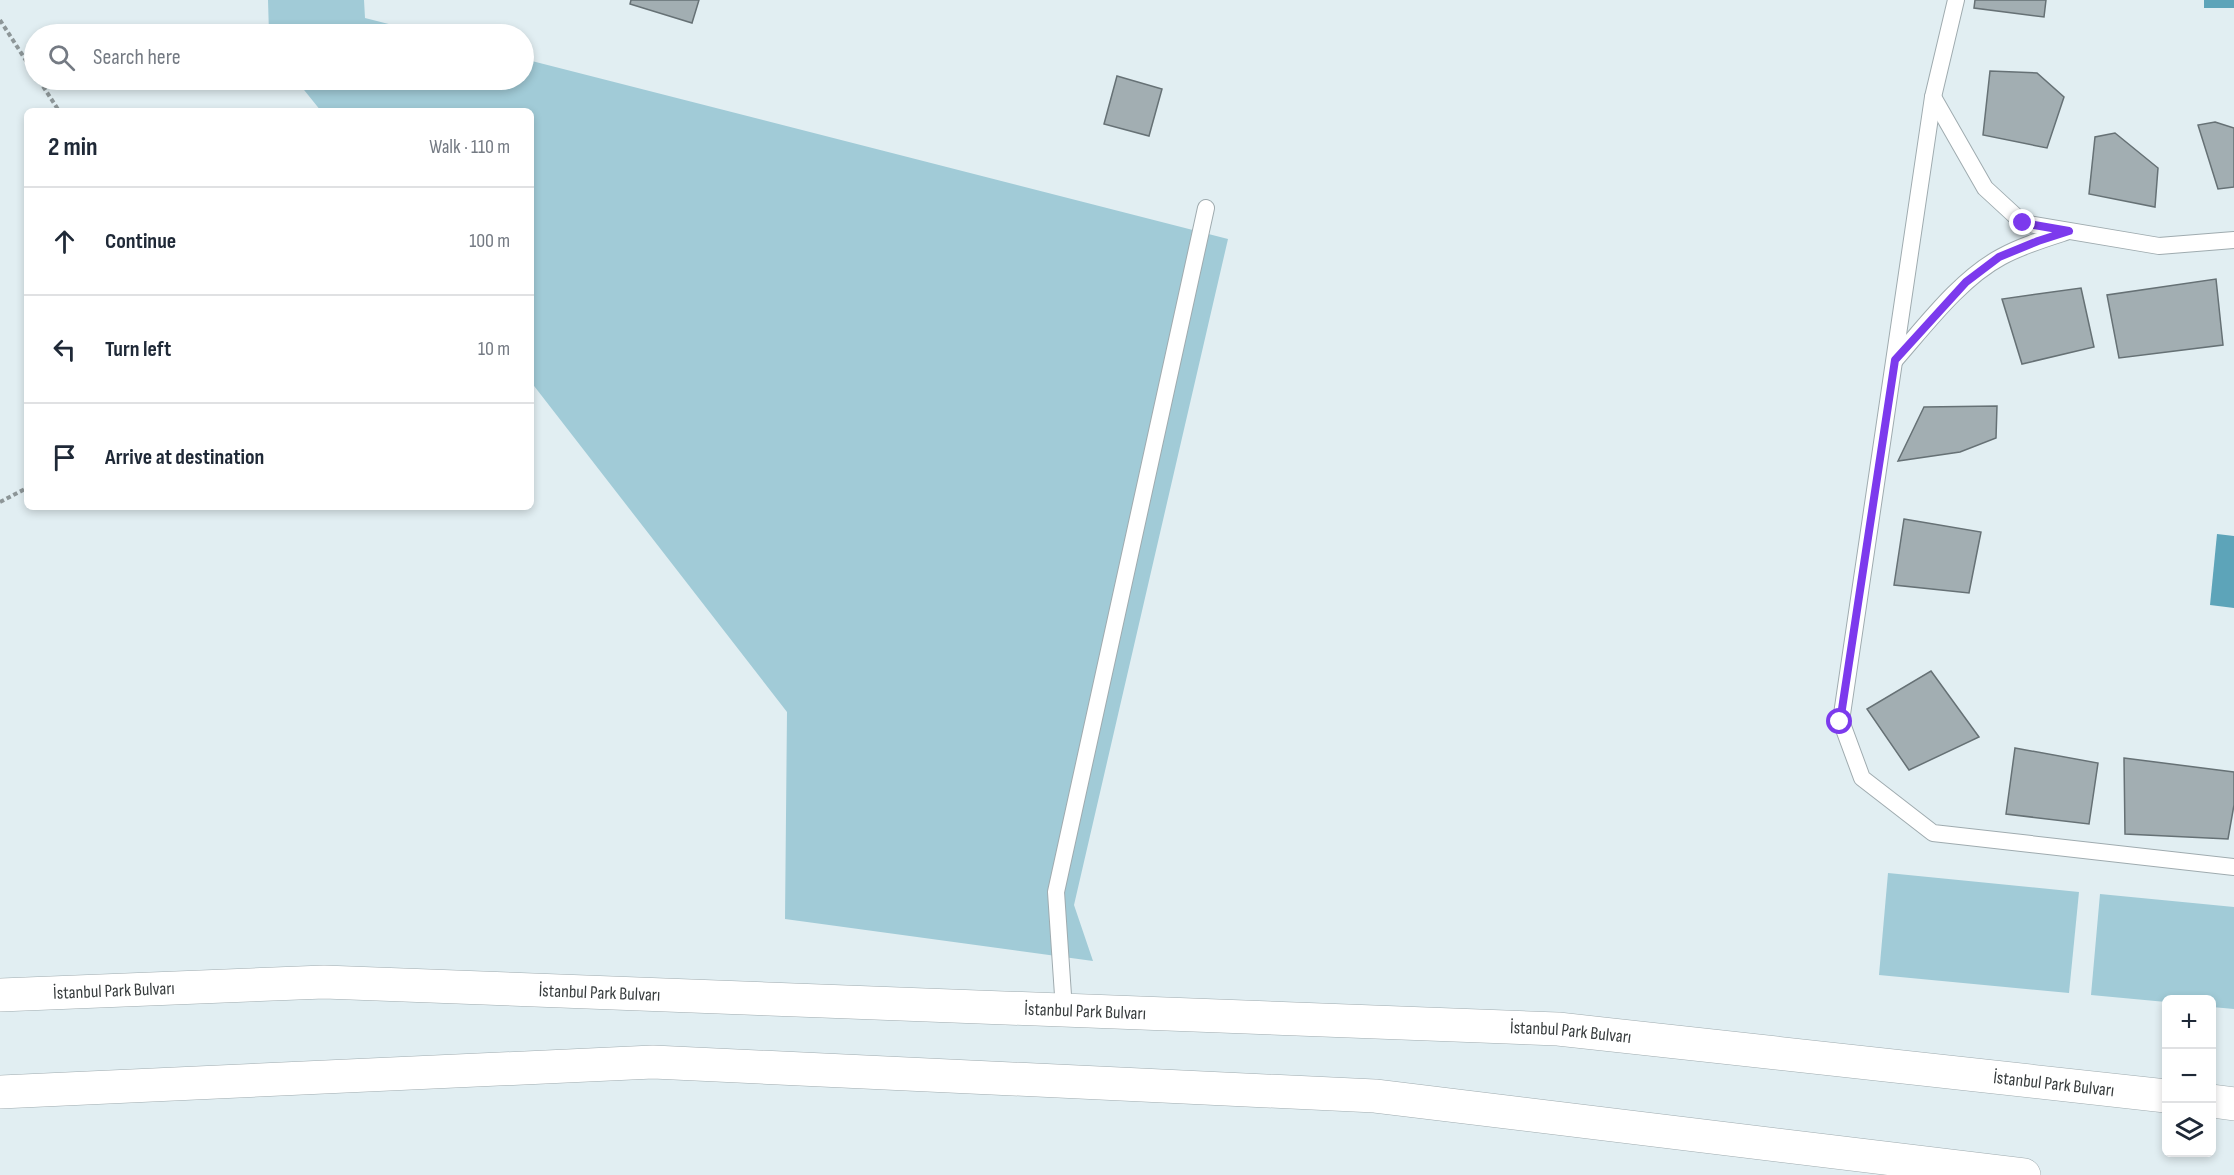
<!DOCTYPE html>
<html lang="en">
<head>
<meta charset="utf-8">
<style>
  body { margin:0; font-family:"Sofia Sans Condensed",sans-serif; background:#f2f2f3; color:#1f2937 }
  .controls { position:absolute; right:18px; bottom:18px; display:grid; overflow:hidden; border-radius:9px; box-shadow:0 3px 9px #0003 }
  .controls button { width:54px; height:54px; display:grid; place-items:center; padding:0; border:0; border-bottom:2px solid #e0e1e3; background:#fff; color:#1f2937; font:30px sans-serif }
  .stop { position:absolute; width:18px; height:18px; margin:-14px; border:4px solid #7c3aed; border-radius:50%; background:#fff }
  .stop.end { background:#7c3aed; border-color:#fff; box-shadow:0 2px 6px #0008 }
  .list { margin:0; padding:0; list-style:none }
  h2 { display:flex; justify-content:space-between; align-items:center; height:78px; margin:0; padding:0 24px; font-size:26px }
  h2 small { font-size:20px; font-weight:400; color:#747a83 }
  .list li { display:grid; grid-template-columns:39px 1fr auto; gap:18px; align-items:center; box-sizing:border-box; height:108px; padding:0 24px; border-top:2px solid #e0e1e3 }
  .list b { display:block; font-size:22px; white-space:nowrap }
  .list em { font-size:20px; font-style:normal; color:#747a83 }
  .icon { flex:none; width:33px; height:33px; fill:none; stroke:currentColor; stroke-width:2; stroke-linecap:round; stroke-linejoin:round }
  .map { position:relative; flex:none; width:2234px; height:1175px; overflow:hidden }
  .search { position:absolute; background:#fff; box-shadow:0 3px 9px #0003; left:24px; top:24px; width:510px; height:66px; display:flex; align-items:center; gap:15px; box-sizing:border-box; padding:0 21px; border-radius:33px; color:#747a83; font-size:22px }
  .panel { position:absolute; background:#fff; box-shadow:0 3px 9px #0003; left:24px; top:108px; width:510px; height:402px; border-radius:9px }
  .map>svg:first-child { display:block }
</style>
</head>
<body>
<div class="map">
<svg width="2234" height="1175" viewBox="0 0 2234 1175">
  <rect width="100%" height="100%" fill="#e1eef2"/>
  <g fill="#a1cbd7">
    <polygon points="268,0 364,0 365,18 428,34 269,34"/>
    <polygon points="524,59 1228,239 1074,905 1093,961 785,919 787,712 531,382 531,111 321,111 296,80 524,80"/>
    <polygon points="1888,873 2079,892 2069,993 1879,975"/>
    <polygon points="2100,894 2234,907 2234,1009 2212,1007 2212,1000 2166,1000 2166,1002 2091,995"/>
  </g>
  <g fill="#5da4b9">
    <rect x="2204" y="0" width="30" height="8"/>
    <polygon points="2217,534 2234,536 2234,608 2210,605"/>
  </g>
  <g fill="#a2aeb2" stroke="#667175" stroke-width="1.5">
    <polygon points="631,0 699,0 692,23 630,4"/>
    <polygon points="1975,0 2046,0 2044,17 1974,8"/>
    <polygon points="1990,71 2037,73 2064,97 2047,148 1983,135"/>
    <polygon points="1117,76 1162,89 1149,136 1104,124"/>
    <polygon points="2215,122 2234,128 2234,187 2218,189 2198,125"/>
    <polygon points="2115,133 2158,168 2155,207 2089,194 2095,137"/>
    <polygon points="2216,279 2223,345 2119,358 2107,295"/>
    <polygon points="2081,288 2094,347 2022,364 2002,299"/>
    <polygon points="1997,406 1996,438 1960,452 1898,461 1924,407"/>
    <polygon points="1904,519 1981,532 1969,593 1894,585"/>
    <polygon points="1931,671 1979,737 1909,770 1867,709"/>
    <polygon points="2015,748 2098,763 2089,824 2006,814"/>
    <polygon points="2124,758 2234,772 2234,805 2228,839 2125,834"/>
  </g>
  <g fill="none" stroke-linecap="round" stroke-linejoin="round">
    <g stroke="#9fabaf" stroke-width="18">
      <g id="service">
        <polyline points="1956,0 1933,97 1841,721 1862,778 1933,833 2234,867"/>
        <polyline points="1933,97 1985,188 2023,223 2159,246 2234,240"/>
        <path d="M1895,360C1925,326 1960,279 2001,257C2021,246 2044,239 2066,232"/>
        <polyline points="1064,1010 1056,892 1206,208"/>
      </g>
    </g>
    <g stroke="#9fabaf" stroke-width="34">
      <g id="trunk">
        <path id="s1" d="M0,995L324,982L1558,1029L2166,1096"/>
        <polyline points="0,1092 653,1062 1375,1096 2024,1175"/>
        <polyline points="2212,1101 2234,1104"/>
      </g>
    </g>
    <g stroke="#8d9698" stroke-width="4" stroke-dasharray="4.5 3" stroke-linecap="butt">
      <polyline points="0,20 34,73"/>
      <polyline points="39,80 59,111"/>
      <polyline points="0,502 27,488"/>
    </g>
    <use href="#service" stroke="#fff" stroke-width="16"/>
    <use href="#trunk" stroke="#fff" stroke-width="33"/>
  </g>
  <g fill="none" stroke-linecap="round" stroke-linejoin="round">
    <polyline stroke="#7c3aed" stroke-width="8" points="1840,722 1895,360 1966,282 1999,257 2038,241 2069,231 2023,223"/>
  </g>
  <g text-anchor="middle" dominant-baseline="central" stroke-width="4.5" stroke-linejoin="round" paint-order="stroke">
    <g font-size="18" fill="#383d3e" stroke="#fff">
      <text stroke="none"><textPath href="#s1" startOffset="114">İstanbul Park Bulvarı</textPath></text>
      <text stroke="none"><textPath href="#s1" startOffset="600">İstanbul Park Bulvarı</textPath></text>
      <text stroke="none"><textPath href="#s1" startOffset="1086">İstanbul Park Bulvarı</textPath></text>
      <text stroke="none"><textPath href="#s1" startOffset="1572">İstanbul Park Bulvarı</textPath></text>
      <text stroke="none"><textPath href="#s1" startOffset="2058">İstanbul Park Bulvarı</textPath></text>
    </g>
  </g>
</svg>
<div class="controls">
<button>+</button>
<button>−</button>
<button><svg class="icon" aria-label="layers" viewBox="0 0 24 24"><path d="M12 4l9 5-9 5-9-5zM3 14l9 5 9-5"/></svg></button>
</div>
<div class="stop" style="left:1840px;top:722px"></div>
<div class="stop end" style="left:2023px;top:223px"></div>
<div class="search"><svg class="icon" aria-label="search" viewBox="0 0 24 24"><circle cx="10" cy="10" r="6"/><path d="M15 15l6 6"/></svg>Search here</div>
<section class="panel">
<h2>2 min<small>Walk · 110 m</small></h2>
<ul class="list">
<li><svg class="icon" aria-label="ahead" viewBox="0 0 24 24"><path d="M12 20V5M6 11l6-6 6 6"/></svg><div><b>Continue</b></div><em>100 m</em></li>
<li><svg class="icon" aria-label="left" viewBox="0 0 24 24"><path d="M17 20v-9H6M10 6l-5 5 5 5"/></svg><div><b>Turn left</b></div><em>10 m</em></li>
<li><svg class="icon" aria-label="arrive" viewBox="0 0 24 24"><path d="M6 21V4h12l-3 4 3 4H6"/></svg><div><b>Arrive at destination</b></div></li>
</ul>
</section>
</div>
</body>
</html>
